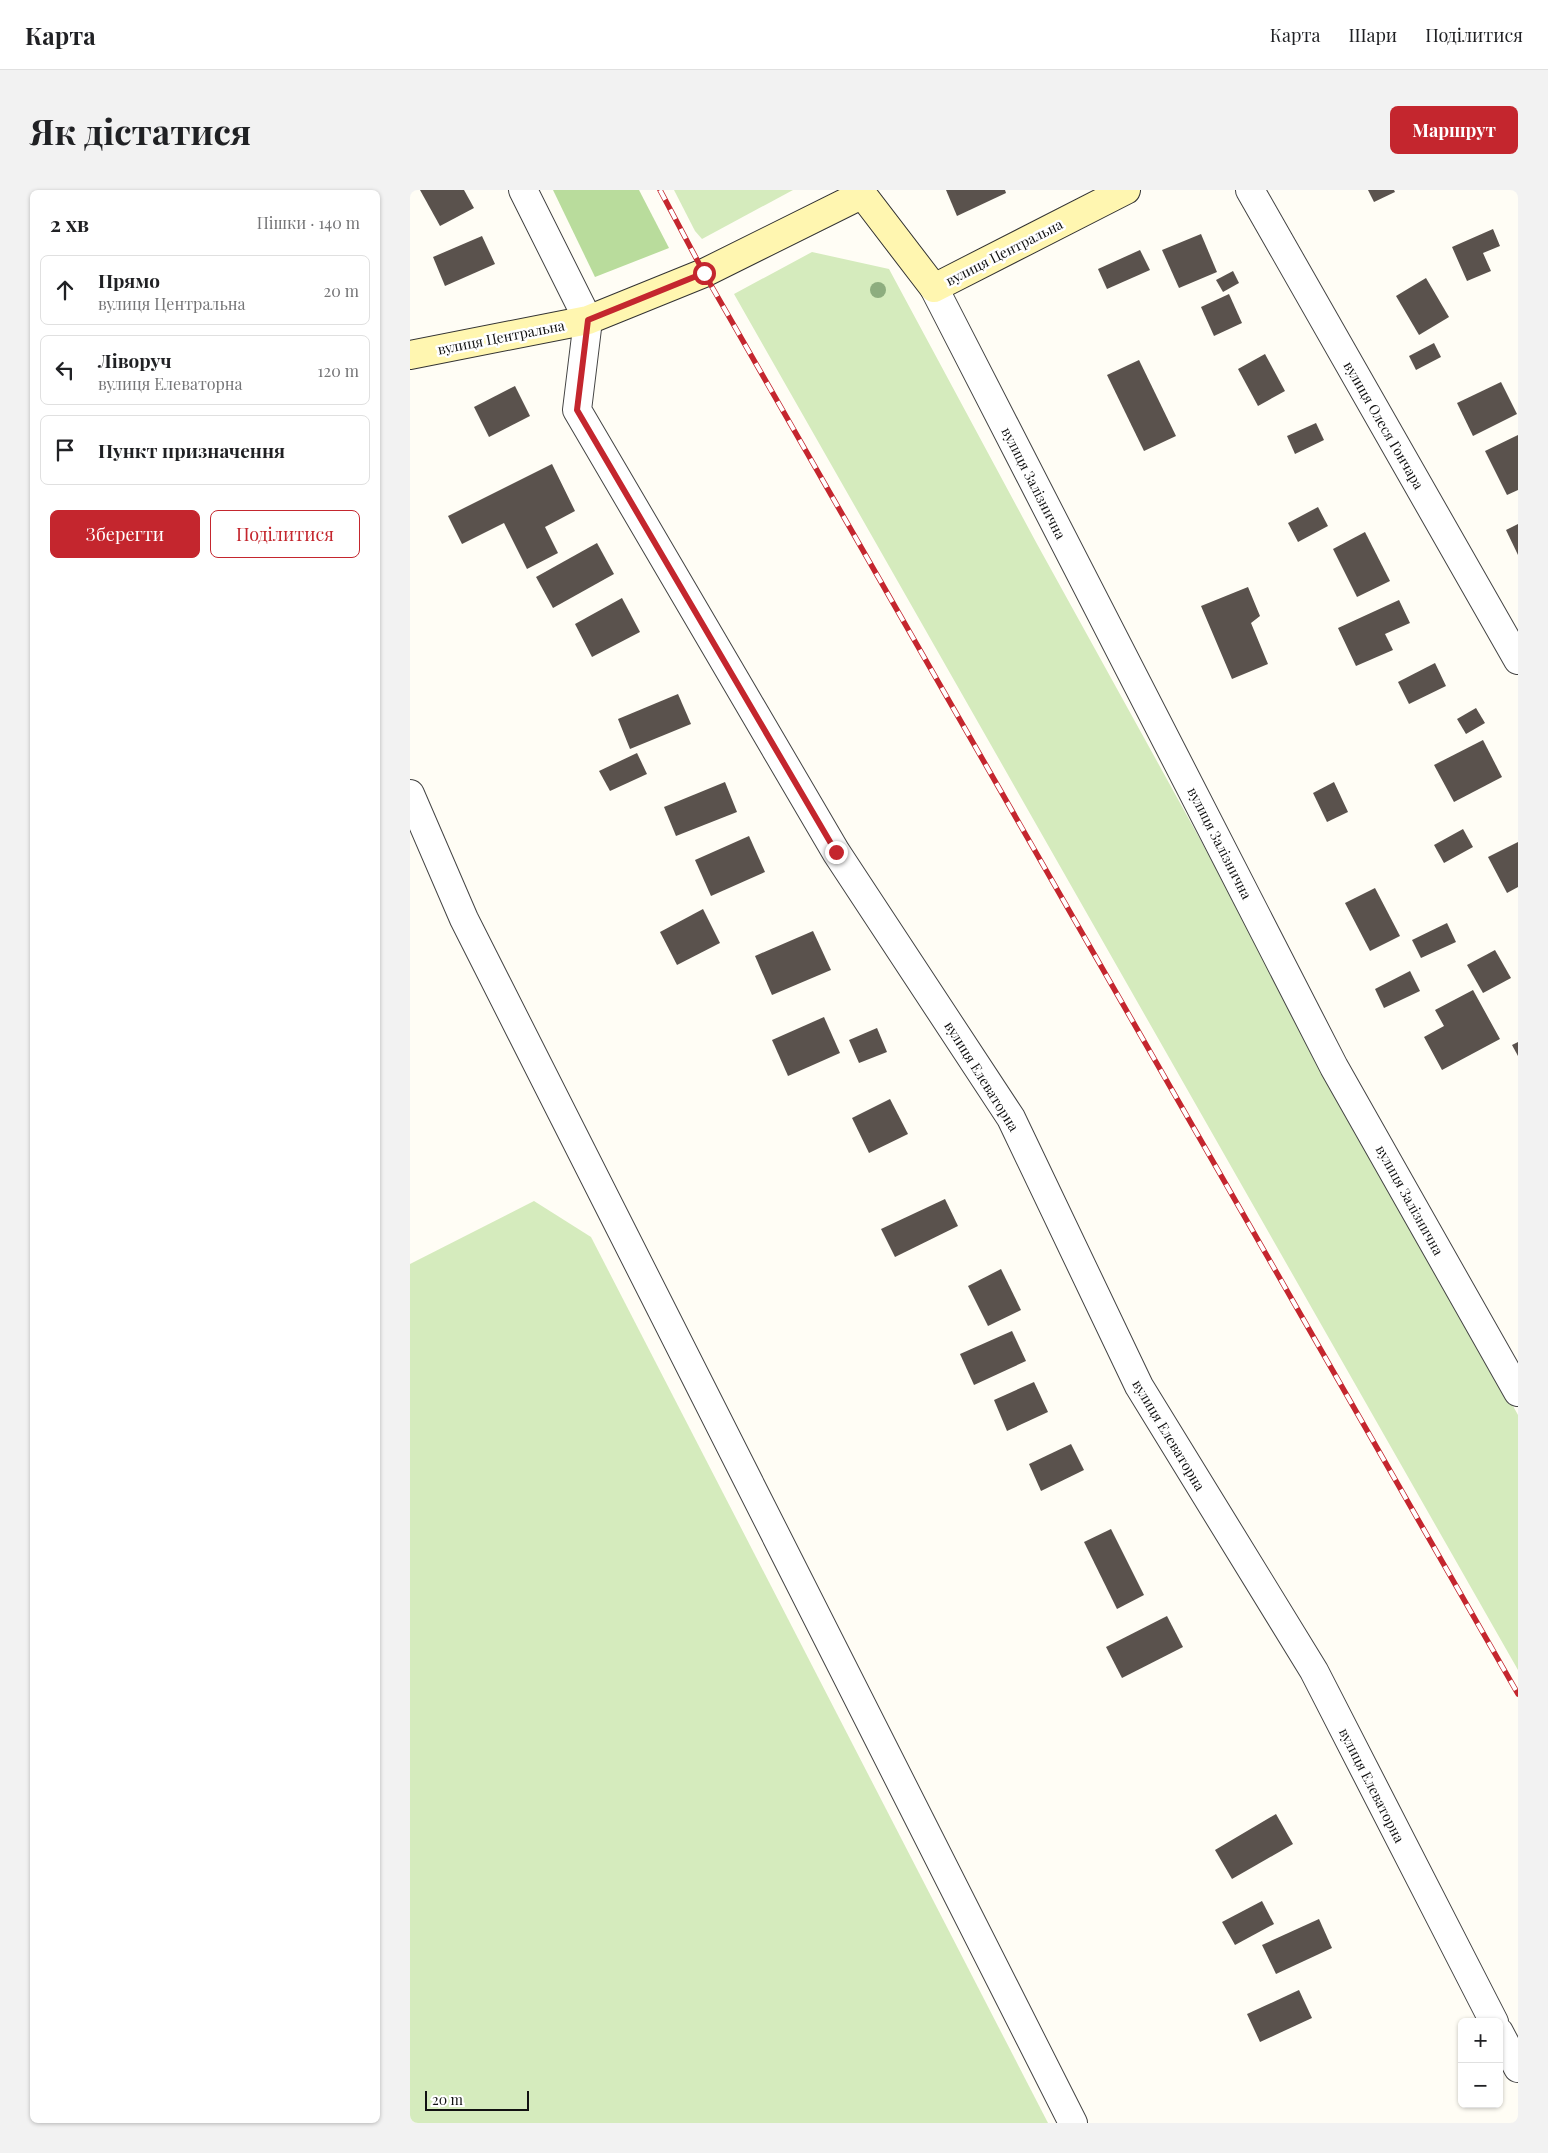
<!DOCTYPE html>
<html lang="uk">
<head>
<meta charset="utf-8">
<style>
  body { margin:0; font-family:"Playfair Display",serif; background:#f2f2f2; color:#202124 }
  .controls { position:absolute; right:15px; bottom:15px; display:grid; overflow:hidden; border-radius:8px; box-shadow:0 1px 4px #0004 }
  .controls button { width:45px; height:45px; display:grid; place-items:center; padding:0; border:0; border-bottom:1px solid #e0e0e0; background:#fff; color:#202124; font:25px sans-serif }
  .scale { position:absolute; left:15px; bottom:12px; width:104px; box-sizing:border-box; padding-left:5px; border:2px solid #111; border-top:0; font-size:14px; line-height:18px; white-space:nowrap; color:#111; -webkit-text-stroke:4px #fff; paint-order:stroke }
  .stop { position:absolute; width:15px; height:15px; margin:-11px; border:4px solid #c4262e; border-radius:50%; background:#fff }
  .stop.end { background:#c4262e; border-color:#fff; box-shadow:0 1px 5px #0008 }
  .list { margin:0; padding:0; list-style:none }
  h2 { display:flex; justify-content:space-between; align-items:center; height:65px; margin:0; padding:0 20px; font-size:21px }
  h2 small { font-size:16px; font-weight:400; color:#757577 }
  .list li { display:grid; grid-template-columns:32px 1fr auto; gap:15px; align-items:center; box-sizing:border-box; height:70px; margin:0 10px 10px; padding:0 10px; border:1px solid #e0e0e0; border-radius:8px }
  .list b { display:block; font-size:19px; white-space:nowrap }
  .list p { margin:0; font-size:16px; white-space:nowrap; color:#757577 }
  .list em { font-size:16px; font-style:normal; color:#757577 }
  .actions { display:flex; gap:10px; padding:15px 20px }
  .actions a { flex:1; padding:11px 0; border:1px solid #c4262e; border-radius:8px; text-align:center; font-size:18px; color:#c4262e }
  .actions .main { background:#c4262e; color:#fff }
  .icon { flex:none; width:28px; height:28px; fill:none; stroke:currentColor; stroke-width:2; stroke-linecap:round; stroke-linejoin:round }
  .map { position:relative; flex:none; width:1108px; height:1933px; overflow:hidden; border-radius:8px }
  header { display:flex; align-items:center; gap:30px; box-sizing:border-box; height:70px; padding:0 25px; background:#fff; border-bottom:1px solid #e0e0e0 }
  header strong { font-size:24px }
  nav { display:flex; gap:28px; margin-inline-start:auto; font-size:18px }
  .intro { display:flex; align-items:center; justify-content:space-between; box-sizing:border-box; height:120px; padding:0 30px }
  h1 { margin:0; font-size:35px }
  .button { padding:12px 22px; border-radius:8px; background:#c4262e; color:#fff; font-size:18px; font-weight:700 }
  main { display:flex; gap:30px; padding:0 30px }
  aside { flex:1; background:#fff; border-radius:8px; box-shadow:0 1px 4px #0004 }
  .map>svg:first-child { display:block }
</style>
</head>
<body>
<header>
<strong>Карта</strong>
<nav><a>Карта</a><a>Шари</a><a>Поділитися</a></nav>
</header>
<div class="intro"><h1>Як дістатися</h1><a class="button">Маршрут</a></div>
<main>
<aside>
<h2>2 хв<small>Пішки · 140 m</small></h2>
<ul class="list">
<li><svg class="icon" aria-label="ahead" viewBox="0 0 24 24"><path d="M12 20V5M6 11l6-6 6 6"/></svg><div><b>Прямо</b><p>вулиця Центральна</p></div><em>20 m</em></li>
<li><svg class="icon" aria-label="left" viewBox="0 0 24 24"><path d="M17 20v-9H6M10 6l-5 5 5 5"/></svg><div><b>Ліворуч</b><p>вулиця Елеваторна</p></div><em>120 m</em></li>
<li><svg class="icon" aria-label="arrive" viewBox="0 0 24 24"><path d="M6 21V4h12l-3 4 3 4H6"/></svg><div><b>Пункт призначення</b></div></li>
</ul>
<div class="actions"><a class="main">Зберегти</a><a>Поділитися</a></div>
</aside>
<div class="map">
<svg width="1108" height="1933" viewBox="0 0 1108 1933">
  <rect width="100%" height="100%" fill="#fffdf5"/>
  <g fill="#d5ebbd">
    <polygon points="264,0 383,0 292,49 285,41"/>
    <polygon points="402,62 479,79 627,354 1108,1225 1108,1480 324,104"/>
    <polygon points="124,1011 181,1047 638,1933 0,1933 0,1074"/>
  </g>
  <polygon fill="#b9dc9c" points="143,0 229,0 259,58 185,87"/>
  <g fill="#5a524d">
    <polygon points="10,0 54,0 64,18 30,36"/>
    <polygon points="536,0 595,0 596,3 547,26"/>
    <polygon points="958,0 984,0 985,2 964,12"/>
    <polygon points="1083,39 1090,56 1073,63 1081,81 1057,91 1042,57"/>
    <polygon points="791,44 807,82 769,98 752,60"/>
    <polygon points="72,46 85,74 35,96 23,67"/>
    <polygon points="730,60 740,80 697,99 688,79"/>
    <polygon points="823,81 829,93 813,102 806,90"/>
    <polygon points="1016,88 1039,127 1009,145 986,106"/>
    <polygon points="819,104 832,133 804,146 791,117"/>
    <polygon points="1024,153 1031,167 1006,180 999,166"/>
    <polygon points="855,164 875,201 848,216 828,179"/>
    <polygon points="729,170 766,246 734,261 697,185"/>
    <polygon points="1091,192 1107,224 1063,246 1047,213"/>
    <polygon points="105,196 120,226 79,247 64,217"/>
    <polygon points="906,233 914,250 885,264 877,246"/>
    <polygon points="1108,245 1108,300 1097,305 1075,261"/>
    <polygon points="142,274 165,321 135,337 148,363 117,379 94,333 52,354 38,326"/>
    <polygon points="908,317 918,336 888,352 878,333"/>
    <polygon points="1108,334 1108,365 1096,340"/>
    <polygon points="955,342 980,391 947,407 923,359"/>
    <polygon points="187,353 204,384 143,418 126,387"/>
    <polygon points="838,397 850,426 841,433 858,474 822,489 791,416"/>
    <polygon points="212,408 230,442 182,467 165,434"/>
    <polygon points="989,410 1000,433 975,444 983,460 946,476 928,438"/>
    <polygon points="1025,473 1036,496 999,514 988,492"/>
    <polygon points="268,504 281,534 220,559 208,529"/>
    <polygon points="1066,518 1075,533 1056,544 1047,529"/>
    <polygon points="1073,550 1092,587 1044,612 1024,575"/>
    <polygon points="227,563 237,584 200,601 189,581"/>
    <polygon points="315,592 327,622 266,646 254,617"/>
    <polygon points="924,592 938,622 917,632 903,603"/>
    <polygon points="1053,639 1063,657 1034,673 1024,655"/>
    <polygon points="339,646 355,682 301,706 285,670"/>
    <polygon points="1108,652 1108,697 1097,703 1078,667"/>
    <polygon points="965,698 990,746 960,761 935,713"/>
    <polygon points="293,719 310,753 267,775 250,742"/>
    <polygon points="1037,733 1046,752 1011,768 1002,750"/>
    <polygon points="403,741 421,780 362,805 345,766"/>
    <polygon points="1085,760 1101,788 1073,803 1057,775"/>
    <polygon points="1000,781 1010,801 974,818 965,799"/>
    <polygon points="1063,800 1090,849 1032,880 1014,847 1034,836 1025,820"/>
    <polygon points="414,827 430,863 378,886 362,850"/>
    <polygon points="467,838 477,862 449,873 439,850"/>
    <polygon points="1108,852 1108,866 1102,855"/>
    <polygon points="480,909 498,944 459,963 442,928"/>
    <polygon points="535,1009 548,1036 485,1067 471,1039"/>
    <polygon points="591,1079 611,1120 578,1136 558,1096"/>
    <polygon points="602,1141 616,1171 564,1195 550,1164"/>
    <polygon points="624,1192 638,1222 597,1241 584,1210"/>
    <polygon points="661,1254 674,1280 631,1301 619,1274"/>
    <polygon points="701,1339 734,1405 707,1419 674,1352"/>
    <polygon points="757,1426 773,1457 712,1488 696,1457"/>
    <polygon points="866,1624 883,1654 822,1689 805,1660"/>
    <polygon points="852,1711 864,1734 825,1755 812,1732"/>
    <polygon points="909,1729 922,1758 866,1784 852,1755"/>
    <polygon points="889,1800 902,1828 850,1852 837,1824"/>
  </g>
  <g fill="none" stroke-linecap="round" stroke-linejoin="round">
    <g stroke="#444" stroke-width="30">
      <g id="street">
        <polyline points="113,0 178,130 167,220 426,662 601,928 729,1196 904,1481 1084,1832"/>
        <polyline points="840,0 1108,470"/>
        <polyline points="524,98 924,877 1108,1202"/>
        <polyline points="0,604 54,729 663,1933"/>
        <polyline points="1089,1842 1108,1878"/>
      </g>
    </g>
    <g stroke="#333" stroke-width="30">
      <g id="secondary">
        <polyline points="449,0 524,98 716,0"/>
        <polyline points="0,165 178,130 294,83 451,5"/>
      </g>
    </g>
    <use href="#street" stroke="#fff" stroke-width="28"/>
    <use href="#secondary" stroke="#fff6b0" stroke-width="28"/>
    <g stroke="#c4262e" stroke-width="5.5">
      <polyline id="rail" points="250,0 294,83 1108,1504"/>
    </g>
    <use href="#rail" stroke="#fff" stroke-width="4" stroke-dasharray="11" stroke-linecap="butt"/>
  </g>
  <circle fill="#8dad7f" cx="468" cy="100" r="8"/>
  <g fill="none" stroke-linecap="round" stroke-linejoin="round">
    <polyline stroke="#c4262e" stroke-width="6" points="294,83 178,130 167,220 426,662"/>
  </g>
  <g text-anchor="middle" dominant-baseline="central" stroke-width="5" stroke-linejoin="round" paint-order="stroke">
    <g font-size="14" fill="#111" stroke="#fff">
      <text transform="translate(594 62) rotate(-27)">вулиця Центральна</text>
      <text transform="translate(91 147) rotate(-11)">вулиця Центральна</text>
      <text transform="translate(974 235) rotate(60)">вулиця Олеся Гончара</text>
      <text transform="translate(624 293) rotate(63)">вулиця Залізнична</text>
      <text transform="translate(810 653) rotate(63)">вулиця Залізнична</text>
      <text transform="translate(572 886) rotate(58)">вулиця Елеваторна</text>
      <text transform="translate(1000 1010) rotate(61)">вулиця Залізнична</text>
      <text transform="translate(759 1245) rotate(59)">вулиця Елеваторна</text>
      <text transform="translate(962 1595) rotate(63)">вулиця Елеваторна</text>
    </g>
  </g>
</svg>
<div class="controls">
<button>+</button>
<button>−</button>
</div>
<div class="scale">20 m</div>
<div class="stop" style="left:294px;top:83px"></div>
<div class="stop end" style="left:426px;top:662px"></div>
</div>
</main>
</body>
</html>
